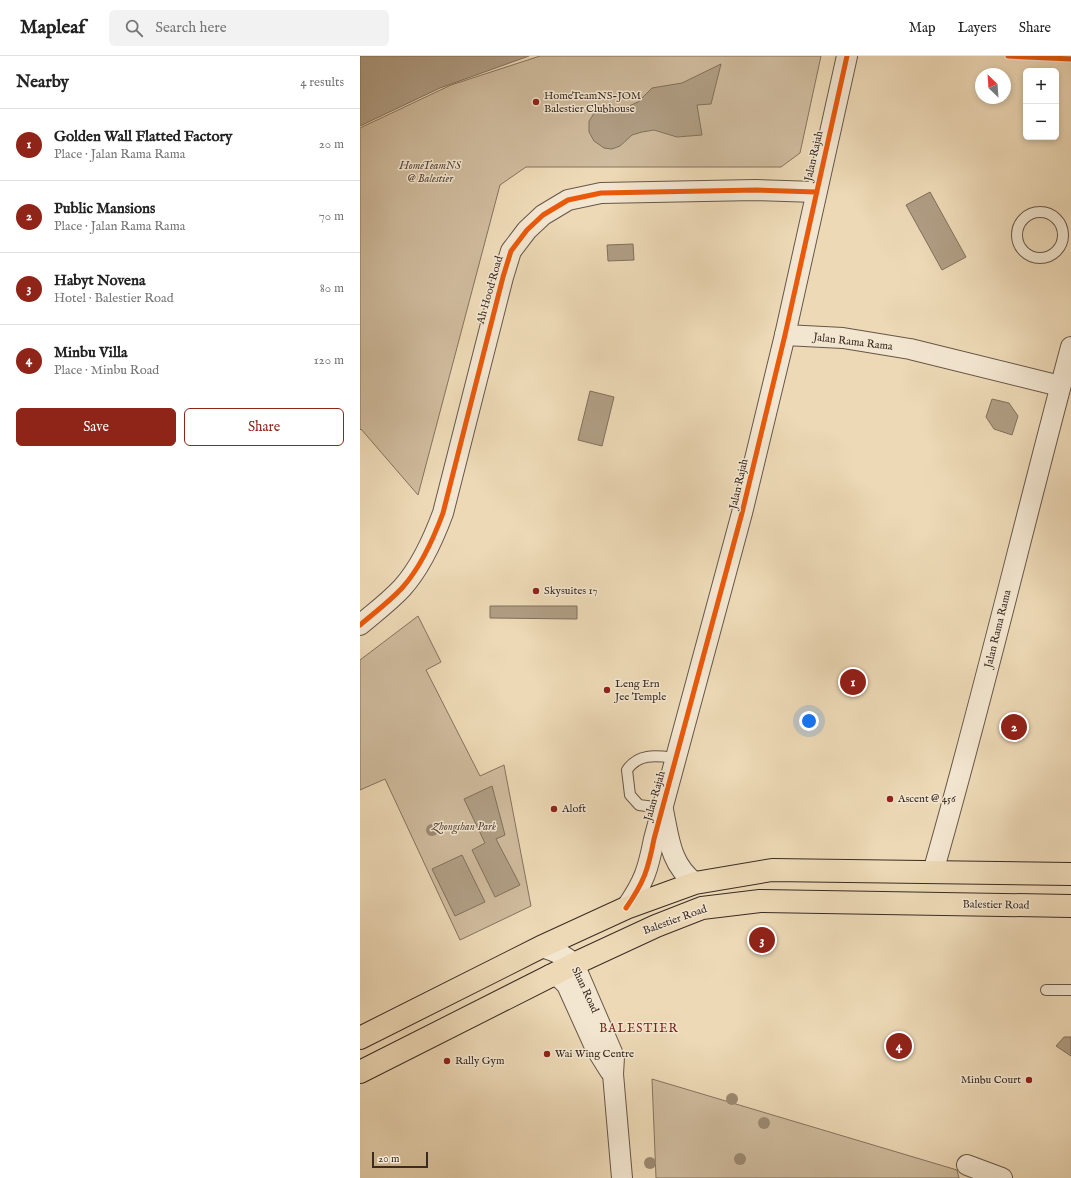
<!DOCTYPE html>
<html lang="en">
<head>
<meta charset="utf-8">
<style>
  body { margin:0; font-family:"IM FELL English",serif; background:#f2f2f2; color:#222 }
  .controls { position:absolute; right:12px; top:12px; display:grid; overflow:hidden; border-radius:6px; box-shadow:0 2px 6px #0003 }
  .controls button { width:36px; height:36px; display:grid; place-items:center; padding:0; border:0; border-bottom:1px solid #e0e0e0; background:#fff; color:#222; font:20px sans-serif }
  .compass { position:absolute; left:615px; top:12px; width:36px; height:36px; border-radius:50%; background:#fff; box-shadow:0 2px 6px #0003; rotate:335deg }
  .scale { position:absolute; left:12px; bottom:10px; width:56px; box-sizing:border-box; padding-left:4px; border:2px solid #3a2b23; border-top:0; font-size:11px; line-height:14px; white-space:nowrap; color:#3a2b23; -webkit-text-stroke:3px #f3e6d0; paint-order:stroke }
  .you { position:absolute; left:449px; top:665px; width:14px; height:14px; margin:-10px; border:3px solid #fff; border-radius:50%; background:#1a73e8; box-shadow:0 0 0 6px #1a73e833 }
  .badge { display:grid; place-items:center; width:26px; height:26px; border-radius:50%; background:#8f2418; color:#fff; font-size:13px; font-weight:700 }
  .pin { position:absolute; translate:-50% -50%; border:2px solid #fff; box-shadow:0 1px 4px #0006 }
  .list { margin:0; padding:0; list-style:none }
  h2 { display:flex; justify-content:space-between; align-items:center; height:52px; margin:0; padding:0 16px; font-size:17px }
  h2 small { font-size:13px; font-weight:400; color:#767676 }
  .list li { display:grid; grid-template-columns:26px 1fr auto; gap:12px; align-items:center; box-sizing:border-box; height:72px; padding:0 16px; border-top:1px solid #e0e0e0 }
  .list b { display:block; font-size:15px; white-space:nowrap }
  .list p { margin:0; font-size:13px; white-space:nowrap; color:#767676 }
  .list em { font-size:13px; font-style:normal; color:#767676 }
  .actions { display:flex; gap:8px; padding:12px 16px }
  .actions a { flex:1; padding:9px 0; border:1px solid #8f2418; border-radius:6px; text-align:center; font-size:14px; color:#8f2418 }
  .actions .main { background:#8f2418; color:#fff }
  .icon { flex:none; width:22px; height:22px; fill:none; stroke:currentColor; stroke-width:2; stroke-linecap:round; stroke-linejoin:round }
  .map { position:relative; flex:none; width:711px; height:1122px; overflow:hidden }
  header { display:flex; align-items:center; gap:24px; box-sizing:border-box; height:56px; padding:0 20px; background:#fff; border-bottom:1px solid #e0e0e0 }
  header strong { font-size:19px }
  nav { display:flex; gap:22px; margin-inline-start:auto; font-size:14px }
  .search { width:280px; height:36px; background:#f2f2f2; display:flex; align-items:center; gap:10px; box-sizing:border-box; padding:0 14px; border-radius:6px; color:#767676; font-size:15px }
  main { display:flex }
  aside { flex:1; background:#fff }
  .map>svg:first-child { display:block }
</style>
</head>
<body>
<header>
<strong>Mapleaf</strong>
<div class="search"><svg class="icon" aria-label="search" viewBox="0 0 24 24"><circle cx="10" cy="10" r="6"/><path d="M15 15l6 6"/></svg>Search here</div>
<nav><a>Map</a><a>Layers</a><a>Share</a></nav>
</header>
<main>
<aside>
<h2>Nearby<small>4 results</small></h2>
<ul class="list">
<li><span class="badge">1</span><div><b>Golden Wall Flatted Factory</b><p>Place · Jalan Rama Rama</p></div><em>20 m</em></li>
<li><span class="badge">2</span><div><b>Public Mansions</b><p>Place · Jalan Rama Rama</p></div><em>70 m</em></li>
<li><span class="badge">3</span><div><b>Habyt Novena</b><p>Hotel · Balestier Road</p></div><em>80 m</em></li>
<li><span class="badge">4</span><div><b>Minbu Villa</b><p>Place · Minbu Road</p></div><em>120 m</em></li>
</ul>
<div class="actions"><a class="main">Save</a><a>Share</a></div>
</aside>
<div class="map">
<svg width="711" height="1122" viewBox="0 0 711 1122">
  <rect width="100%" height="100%" fill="#edd9b6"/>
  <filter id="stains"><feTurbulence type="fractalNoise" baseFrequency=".005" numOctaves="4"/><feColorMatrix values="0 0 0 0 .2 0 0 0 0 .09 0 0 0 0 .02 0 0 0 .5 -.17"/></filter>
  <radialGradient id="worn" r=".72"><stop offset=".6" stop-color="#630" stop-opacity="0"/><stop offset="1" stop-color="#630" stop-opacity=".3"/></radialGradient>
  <g fill="#cfbb9d" stroke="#847360">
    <polygon points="180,0 461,0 440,97 421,111 166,111 140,129 58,439 1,373 0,374 0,72 91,29"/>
    <polygon points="58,560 81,606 66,614 120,720 144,709 171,850 100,884 25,723 0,734 0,604"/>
    <polygon points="292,1023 597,1114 599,1122 296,1122"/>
  </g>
  <g fill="#b09e84" stroke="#81705d">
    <polygon points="0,0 169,0 80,32 0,70"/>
    <polygon points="361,8 351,48 337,49 342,79 317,81 294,74 282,76 272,79 260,90 252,93 244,92 234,85 229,76 229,65 235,56 244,51 267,51 278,46 292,32 322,27"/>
    <polygon points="570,136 606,201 582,214 546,149"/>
    <polygon points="273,188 274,204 248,205 247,189"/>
    <polygon points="230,335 254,341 242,390 218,384"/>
    <polygon points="632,343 649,347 658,360 652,379 634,373 626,361"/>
    <polygon points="130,550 217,550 217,563 130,562"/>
    <polygon points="132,730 145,779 136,783 160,829 135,841 112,794 125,787 104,743"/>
    <polygon points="102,799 125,846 95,860 72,813"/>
    <polygon points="704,981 711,981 711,1000 696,990"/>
  </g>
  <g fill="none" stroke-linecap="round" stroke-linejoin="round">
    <g stroke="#675648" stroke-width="12">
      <g id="service">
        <circle cx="680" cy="179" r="23"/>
        <path d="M302,752L279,749L270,739L267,714C279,696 298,700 317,702"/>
        <polyline points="686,934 711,934"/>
      </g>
    </g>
    <g stroke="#675648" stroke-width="22">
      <g id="minor">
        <polyline points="425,279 483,282 550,293 700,330"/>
        <path d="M0,569C14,557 29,546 42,532C61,511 73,484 83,457L143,221L151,195L167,174L183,159L208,144L241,137L396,134L456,136"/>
        <path d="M303,754C309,782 310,808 335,827"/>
        <path d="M573,816C623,642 664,466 711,291"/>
        <path d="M266,852C284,826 288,814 294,783L382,457L425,279L487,0"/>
        <path d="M181,891C194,895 203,898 214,908L254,1001L253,1018L262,1122"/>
        <polyline points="190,919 200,922 207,929 235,991 250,1015"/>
        <polyline points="607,1109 642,1122"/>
      </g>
    </g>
    <g stroke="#3a2b23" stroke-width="24">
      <g id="primary">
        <polyline points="0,982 181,891 266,852 335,827 412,814 711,818"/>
        <polyline points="0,1016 214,908 296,870 342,852 400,845 711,850"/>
      </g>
    </g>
    <use href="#service" stroke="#f3e6d0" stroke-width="10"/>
    <use href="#minor" stroke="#f3e6d0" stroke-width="20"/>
    <use href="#primary" stroke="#edd9b6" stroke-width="22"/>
    <g stroke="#f3e6d0" stroke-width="8">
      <g id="cycleway">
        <polyline points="648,0 711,3"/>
        <path d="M0,569C14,557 29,546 42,532C61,511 73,484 83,457L143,221L151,195L167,174L183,159L208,144L241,137L396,134L456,136"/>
        <path d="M266,852C284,826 288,814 294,783L382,457L425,279L487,0"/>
      </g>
    </g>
    <use href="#cycleway" stroke="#e8590c" stroke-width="5"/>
  </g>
  <g fill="#9b8972">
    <circle cx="72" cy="774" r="6"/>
    <circle cx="372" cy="1043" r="6"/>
    <circle cx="404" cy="1067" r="6"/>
    <circle cx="380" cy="1103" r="6"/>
    <circle cx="290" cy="1107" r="6"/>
  </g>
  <g fill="#8f2418" stroke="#f3e6d0" stroke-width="1.5">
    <circle cx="176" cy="46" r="4"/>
    <circle cx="176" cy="535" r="4"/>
    <circle cx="247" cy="634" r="4"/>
    <circle cx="530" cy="743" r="4"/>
    <circle cx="194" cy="753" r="4"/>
    <circle cx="187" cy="998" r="4"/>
    <circle cx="87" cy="1005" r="4"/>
    <circle cx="669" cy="1024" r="4"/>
  </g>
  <g text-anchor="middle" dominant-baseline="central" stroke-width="3" stroke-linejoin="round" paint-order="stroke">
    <g font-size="11" fill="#3a2b23" stroke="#f3e6d0" text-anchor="start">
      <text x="184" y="40">HomeTeamNS-JOM<tspan x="184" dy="13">Balestier Clubhouse</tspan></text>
      <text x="184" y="535">Skysuites 17</text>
      <text x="255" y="628">Leng Ern<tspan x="255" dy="13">Jee Temple</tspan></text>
      <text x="538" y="743">Ascent @ 456</text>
      <text x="202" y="753">Aloft</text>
      <text x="195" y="998">Wai Wing Centre</text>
      <text x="95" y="1005">Rally Gym</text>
      <text x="661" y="1024" text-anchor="end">Minbu Court</text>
    </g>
    <g font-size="11" fill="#3a2b23" stroke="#f3e6d0">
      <text transform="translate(454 100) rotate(-77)">Jalan Rajah</text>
      <text transform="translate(130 234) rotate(-74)">Ah Hood Road</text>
      <text transform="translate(493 286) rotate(7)">Jalan Rama Rama</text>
      <text transform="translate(379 428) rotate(-77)">Jalan Rajah</text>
      <text transform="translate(638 573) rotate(-76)">Jalan Rama Rama</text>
      <text transform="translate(295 740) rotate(-74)">Jalan Rajah</text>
      <text transform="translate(636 849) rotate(1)">Balestier Road</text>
      <text transform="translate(315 864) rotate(-20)">Balestier Road</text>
      <text transform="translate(225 934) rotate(65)">Shan Road</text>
    </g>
    <g font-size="11" font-style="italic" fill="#58483b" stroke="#f3e6d0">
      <text x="70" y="110">HomeTeamNS<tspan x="70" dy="13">@ Balestier</tspan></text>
      <text x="104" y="771">Zhongshan Park</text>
    </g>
    <g font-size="12" letter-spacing="1" fill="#7a1f14" stroke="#f3e6d0">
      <text x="279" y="972">BALESTIER</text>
    </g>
  </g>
  <rect width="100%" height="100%" filter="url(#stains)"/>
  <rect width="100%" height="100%" fill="url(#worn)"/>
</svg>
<div class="controls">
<button>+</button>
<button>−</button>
</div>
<svg class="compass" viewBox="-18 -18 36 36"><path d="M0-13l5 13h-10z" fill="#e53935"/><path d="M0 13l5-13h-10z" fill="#767676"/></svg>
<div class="scale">20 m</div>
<div class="you"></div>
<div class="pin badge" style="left:493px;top:626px">1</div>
<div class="pin badge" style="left:654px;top:671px">2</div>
<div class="pin badge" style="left:402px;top:884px">3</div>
<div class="pin badge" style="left:539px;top:990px">4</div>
</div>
</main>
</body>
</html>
